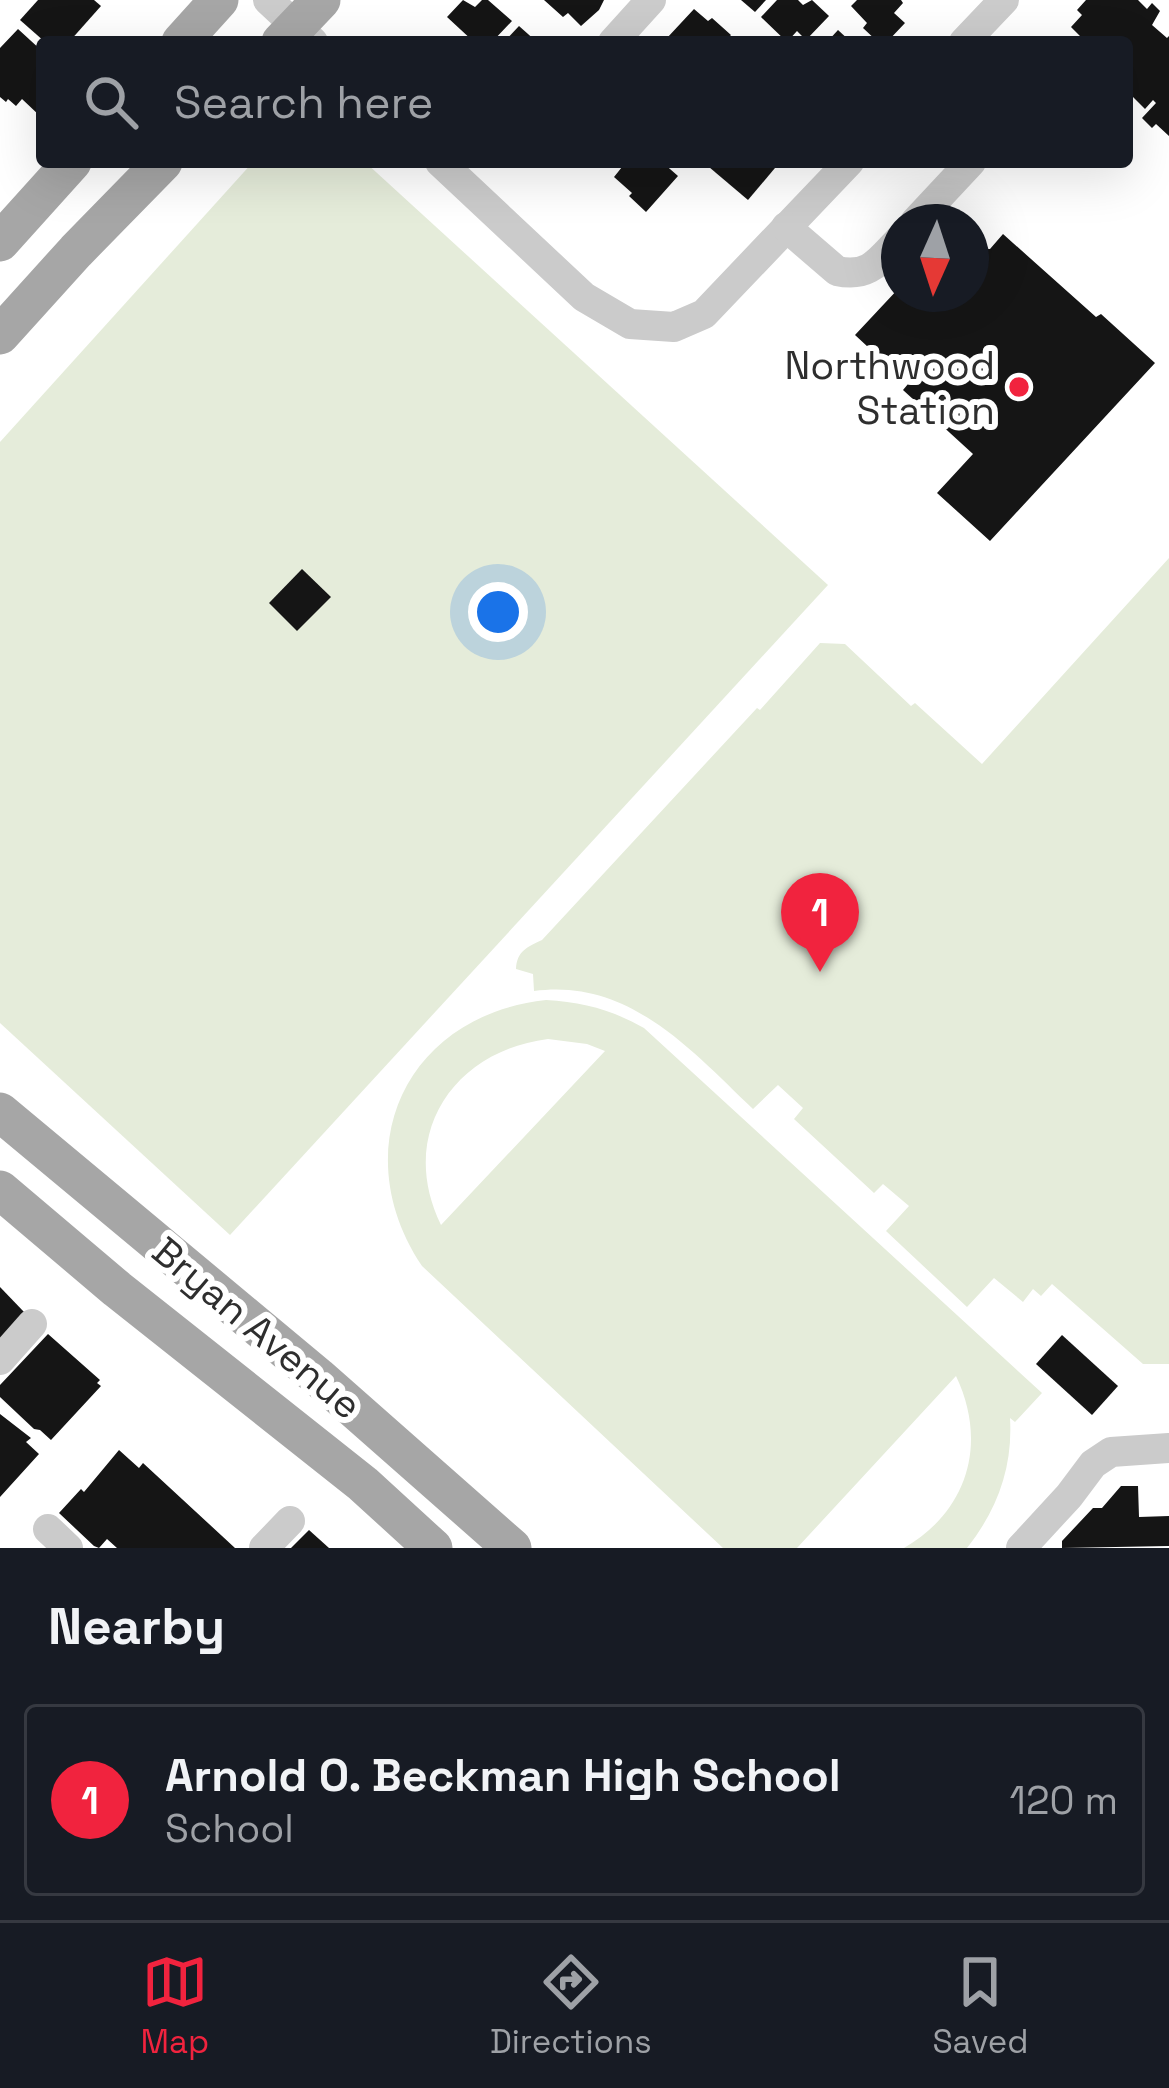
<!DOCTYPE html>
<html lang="en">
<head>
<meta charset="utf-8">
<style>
  body { margin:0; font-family:"Space Grotesk",sans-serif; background:#20242c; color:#f1f3f6 }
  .compass { position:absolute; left:881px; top:204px; width:108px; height:108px; border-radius:50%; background:#171b24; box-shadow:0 12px 48px #0002; rotate:183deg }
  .you { position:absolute; left:498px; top:612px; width:42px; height:42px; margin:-30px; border:9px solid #fff; border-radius:50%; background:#1a73e8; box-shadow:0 0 0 18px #1a73e833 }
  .badge { display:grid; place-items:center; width:78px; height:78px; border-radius:50%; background:#f1233e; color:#fff; font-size:39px; font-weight:700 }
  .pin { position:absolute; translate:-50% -99px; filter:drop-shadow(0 3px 6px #0008) }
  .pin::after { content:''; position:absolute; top:63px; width:42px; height:36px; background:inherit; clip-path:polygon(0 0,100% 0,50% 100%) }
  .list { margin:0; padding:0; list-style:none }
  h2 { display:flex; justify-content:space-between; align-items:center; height:156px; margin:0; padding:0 48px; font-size:51px }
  h2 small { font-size:39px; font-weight:400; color:#9ea1a6 }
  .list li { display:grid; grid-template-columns:78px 1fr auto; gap:36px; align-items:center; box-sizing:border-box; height:192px; margin:0 24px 24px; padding:0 24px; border:3px solid #363941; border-radius:12px }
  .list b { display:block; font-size:45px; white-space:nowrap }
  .list p { margin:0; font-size:39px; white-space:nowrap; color:#9ea1a6 }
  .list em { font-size:39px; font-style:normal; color:#9ea1a6 }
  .icon { flex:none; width:66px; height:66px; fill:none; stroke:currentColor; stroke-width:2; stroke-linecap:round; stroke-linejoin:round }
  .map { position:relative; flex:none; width:1169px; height:1548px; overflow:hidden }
  .search { position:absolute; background:#171b24; box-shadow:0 12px 48px #0002; left:36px; right:36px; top:36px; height:132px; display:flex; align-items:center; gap:30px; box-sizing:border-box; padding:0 42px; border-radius:12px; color:#9ea1a6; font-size:45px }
  .sheet { height:372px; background:#171b24 }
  nav { display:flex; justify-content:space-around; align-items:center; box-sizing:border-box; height:168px; border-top:3px solid #363941; background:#171b24; font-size:33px; color:#9ea1a6 }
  nav a { display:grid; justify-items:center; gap:6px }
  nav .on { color:#f1233e }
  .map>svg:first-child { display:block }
</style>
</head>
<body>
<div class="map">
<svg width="1169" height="1548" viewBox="0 0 1169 1548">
  <rect width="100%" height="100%" fill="#fff"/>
  <g fill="#e5ecda" fill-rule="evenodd">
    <polygon points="253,162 365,162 828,585 230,1235 0,1023 0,442"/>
    <path d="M1169,558V1364H1143L1052,1284L1041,1296L1033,1289L1023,1302L994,1278L967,1307L886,1231L909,1206L883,1184L874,1193L794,1119L803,1108L778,1085L753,1109C691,1050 629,978 534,991L533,974L516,969C517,951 527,947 542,940L757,708L760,710L820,643L845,644L911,706L915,703L982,764Z"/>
    <path d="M546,1000C583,1002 612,1010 644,1028L1042,1393L1015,1422L1010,1418C1013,1468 997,1510 967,1548H904C968,1511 988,1443 956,1376L797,1548H723L422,1266C344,1149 406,1015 546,1000ZM548,1039L587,1044L605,1051L441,1225C397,1135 453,1051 548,1039Z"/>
  </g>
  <g fill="#151515">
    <polygon points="38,0 94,0 101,6 69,42 45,42 20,20"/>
    <polygon points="463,0 475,7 482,0 488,0 512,21 492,42 474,42 447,17"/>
    <polygon points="544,0 604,0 599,10 581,26 568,13 563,17"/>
    <polygon points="741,0 766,0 755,12"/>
    <polygon points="777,0 798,0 803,5 812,0 829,16 806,40 797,31 787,42 761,17"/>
    <polygon points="857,0 901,0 903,3 894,13 905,23 887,42 878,42 863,28 867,23 851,6"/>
    <polygon points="1086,0 1138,0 1147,9 1152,3 1160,11 1152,25 1167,38 1169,36 1169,136 1156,124 1152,128 1142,118 1156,103 1153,100 1145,109 1127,91 1127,42 1077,42 1081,37 1071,27 1082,15 1077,10"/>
    <polygon points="694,9 708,21 712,18 731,35 725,42 671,42 667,38"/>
    <polygon points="519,26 537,42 504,42"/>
    <polygon points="18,29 42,51 42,113 40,116 22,99 16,106 8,99 6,102 0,97 0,48"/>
    <polygon points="838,30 851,42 827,42"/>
    <polygon points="626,162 662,162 678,176 646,212 629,196 632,193 614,177"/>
    <polygon points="714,162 780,162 748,200 709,167"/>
    <polygon points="1003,234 1096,317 1101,314 1155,363 990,541 937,493 973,454 903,390 908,384 855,335 899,288 899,294 971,294 971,248 990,249"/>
    <polygon points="302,569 331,597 297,631 269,603"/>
    <polygon points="0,1287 25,1313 0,1342"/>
    <polygon points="48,1334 100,1380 97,1383 101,1386 51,1440 40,1430 34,1429 0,1397 0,1385"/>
    <polygon points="1062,1335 1118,1386 1092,1415 1036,1364"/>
    <polygon points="0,1414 31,1438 26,1442 39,1454 0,1497"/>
    <polygon points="119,1450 139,1468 143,1463 235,1548 117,1548 107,1539 99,1548 94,1546 59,1513 81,1489 84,1492"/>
    <polygon points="1121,1486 1138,1486 1139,1517 1169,1516 1169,1546 1062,1548 1062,1541 1093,1508 1102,1508"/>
    <polygon points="309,1530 329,1548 291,1548"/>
  </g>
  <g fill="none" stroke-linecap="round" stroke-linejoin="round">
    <g stroke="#cbcbcb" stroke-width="30">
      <polyline points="268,0 313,42"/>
      <polyline points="613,42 651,0"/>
      <polyline points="964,42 1004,0"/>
      <polyline points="440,162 584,297 630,324 674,327 704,314 849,162"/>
      <polyline points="915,222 971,162"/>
      <path d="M786,227L837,271C869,278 879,261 899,240"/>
      <polyline points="0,1360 32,1324"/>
      <polyline points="48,1529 68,1548"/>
      <polyline points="264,1548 290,1521"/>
      <polyline points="1021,1548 1069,1496 1093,1464 1111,1452 1169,1448"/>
    </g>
    <g stroke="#a6a6a6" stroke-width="39">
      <polyline points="181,42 219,0"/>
      <polyline points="281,42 321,0"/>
      <polyline points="0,242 72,162"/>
      <polyline points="0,335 76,251 163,162"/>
      <polyline points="0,1112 318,1377 512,1548"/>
      <polyline points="0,1190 117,1289 363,1484 433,1548"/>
    </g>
  </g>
  <circle fill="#f1233e" stroke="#fff" stroke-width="4.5" cx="1019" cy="387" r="12"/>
  <g text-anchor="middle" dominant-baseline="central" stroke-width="12" stroke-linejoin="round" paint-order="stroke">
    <g font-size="39" fill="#2e2e2e" stroke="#fff" text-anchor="end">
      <text x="995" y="365">Northwood<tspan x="995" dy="45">Station</tspan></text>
    </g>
    <g font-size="39" fill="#2e2e2e" stroke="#fff">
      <text transform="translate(257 1328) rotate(40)">Bryan Avenue</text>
    </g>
  </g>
</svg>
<svg class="compass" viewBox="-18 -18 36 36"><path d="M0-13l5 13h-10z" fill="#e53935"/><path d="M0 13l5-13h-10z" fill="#9ea1a6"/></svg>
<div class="you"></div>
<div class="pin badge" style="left:820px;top:972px">1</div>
<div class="search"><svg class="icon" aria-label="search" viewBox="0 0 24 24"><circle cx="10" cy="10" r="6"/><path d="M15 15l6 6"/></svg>Search here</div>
</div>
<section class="sheet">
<h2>Nearby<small></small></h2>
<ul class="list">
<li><span class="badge">1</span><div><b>Arnold O. Beckman High School</b><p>School</p></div><em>120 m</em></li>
</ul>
</section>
<nav>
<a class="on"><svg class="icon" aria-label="map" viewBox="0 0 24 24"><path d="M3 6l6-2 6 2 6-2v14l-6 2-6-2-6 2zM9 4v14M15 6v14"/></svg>Map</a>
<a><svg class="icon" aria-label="directions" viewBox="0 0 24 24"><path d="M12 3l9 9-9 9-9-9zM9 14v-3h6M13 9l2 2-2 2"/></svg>Directions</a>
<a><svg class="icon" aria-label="saved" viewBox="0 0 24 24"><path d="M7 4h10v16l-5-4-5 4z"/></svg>Saved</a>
</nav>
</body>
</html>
